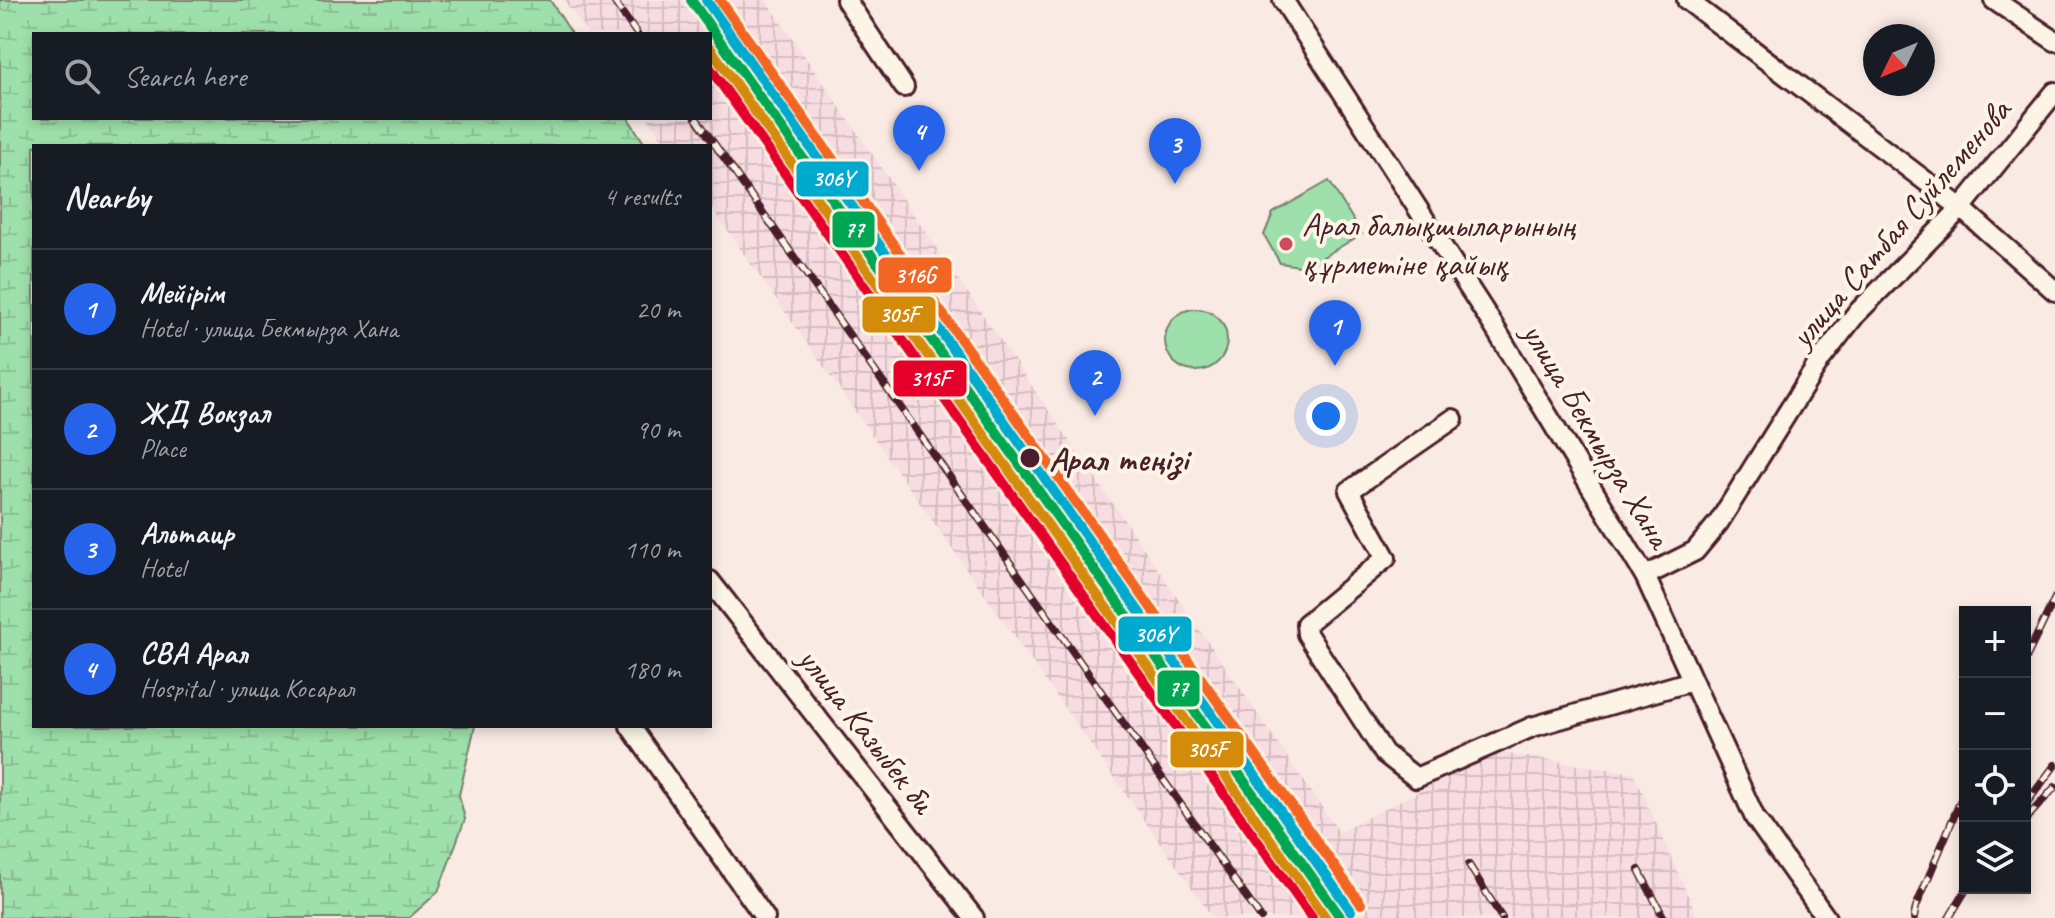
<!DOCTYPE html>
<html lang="en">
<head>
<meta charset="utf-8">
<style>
  body { margin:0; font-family:Caveat,sans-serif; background:#242831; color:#f1f3f6 }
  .controls { position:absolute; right:24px; bottom:24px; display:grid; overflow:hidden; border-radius:0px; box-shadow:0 4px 12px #0003 }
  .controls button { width:72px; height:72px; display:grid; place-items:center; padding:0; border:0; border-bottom:2px solid #363941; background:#171b24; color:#f1f3f6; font:40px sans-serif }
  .compass { position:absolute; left:1863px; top:24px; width:72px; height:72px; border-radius:50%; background:#171b24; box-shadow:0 4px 12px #0003; rotate:227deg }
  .you { position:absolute; left:1326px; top:416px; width:28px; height:28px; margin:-20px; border:6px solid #fff; border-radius:50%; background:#1a73e8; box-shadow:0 0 0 12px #1a73e833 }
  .badge { display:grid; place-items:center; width:52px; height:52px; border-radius:50%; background:#2563eb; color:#fff; font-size:26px; font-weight:700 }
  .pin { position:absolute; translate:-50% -66px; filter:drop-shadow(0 2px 4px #0008) }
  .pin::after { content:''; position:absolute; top:42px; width:28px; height:24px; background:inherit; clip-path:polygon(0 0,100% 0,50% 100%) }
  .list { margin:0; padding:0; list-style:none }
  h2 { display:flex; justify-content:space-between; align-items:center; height:104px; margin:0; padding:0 32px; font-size:34px }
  h2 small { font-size:26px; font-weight:400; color:#9ea1a6 }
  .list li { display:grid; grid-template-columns:52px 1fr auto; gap:24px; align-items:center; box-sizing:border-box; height:120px; padding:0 32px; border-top:2px solid #363941 }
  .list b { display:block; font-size:30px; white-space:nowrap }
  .list p { margin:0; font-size:26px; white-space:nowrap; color:#9ea1a6 }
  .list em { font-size:26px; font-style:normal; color:#9ea1a6 }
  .icon { flex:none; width:44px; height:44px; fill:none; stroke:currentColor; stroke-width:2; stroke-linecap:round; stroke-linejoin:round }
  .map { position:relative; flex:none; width:2055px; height:918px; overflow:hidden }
  .search { position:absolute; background:#171b24; box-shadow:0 4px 12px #0003; left:32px; top:32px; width:680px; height:88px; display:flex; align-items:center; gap:20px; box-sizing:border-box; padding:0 28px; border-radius:0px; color:#9ea1a6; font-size:30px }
  .panel { position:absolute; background:#171b24; box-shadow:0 4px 12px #0003; left:32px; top:144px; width:680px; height:584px; border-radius:0px }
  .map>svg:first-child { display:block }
</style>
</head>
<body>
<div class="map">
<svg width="2055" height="918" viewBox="0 0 2055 918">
  <defs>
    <pattern id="industrial-grid" width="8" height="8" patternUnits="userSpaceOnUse" patternTransform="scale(2)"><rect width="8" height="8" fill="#f7dde2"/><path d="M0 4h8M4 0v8" fill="none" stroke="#d5bdc2"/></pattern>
    <pattern id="wetland-marsh" width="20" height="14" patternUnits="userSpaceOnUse" patternTransform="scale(2)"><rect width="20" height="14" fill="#9ee0ab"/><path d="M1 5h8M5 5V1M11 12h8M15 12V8" fill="none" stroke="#8ac093"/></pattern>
  </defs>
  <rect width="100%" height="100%" fill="#faeae4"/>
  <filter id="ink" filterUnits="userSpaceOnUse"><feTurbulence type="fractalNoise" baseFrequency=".0125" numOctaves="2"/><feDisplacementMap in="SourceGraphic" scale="16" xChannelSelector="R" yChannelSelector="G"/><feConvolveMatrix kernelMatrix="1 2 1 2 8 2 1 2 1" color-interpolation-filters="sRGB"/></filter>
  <g filter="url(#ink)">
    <polygon fill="url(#industrial-grid)" points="564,0 766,0 1339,832 1496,752 1634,773 1698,918 1213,918 710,206 710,146 667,146 648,118 710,118 710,34 588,34"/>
    <g fill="#9ee0ab" stroke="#74806b" stroke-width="2">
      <polygon points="1329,181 1362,234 1306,267 1280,263 1264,235 1273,213"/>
      <circle cx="1196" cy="340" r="31"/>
    </g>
    <polygon fill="url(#wetland-marsh)" stroke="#74806b" stroke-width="2" points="0,0 550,0 572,34 34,34 34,118 628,118 646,146 34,146 34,726 475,726 459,795 465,819 438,892 409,918 0,918"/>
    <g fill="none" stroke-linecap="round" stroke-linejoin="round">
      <g stroke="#4a1f2b" stroke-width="24">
        <g id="minor">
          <polyline points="846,0 904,87"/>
          <polyline points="1283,0 1493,325 1645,576 1755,818 1826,918"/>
          <polyline points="1687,0 1961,208 2055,291"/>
          <polyline points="1994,0 2055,41"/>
          <polyline points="1453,419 1349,491 1386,558 1306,624 1307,634 1384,753 1416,778 1532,727 1692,681"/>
          <polyline points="1645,576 1695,551 1719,522 1821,359 1856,314 1961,208 2055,92"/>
          <polyline points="710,581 974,918"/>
          <polyline points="630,726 765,918"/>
        </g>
      </g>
      <use href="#minor" stroke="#fcf5e5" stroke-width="18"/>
      <g stroke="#4a1f2b" stroke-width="8">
        <g id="rail">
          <polyline points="613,0 637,34"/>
          <polyline points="696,118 1261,918"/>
          <polyline points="2025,660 2055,598"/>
          <polyline points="2025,805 2055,765"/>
          <polyline points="2025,820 2055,787"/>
          <polyline points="1469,865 1502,918"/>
          <polyline points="1639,870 1664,918"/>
          <polyline points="1914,918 1916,907 1965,790"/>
          <polyline points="1949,918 1967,888"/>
        </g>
      </g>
      <use href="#rail" stroke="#fcf5e5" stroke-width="5" stroke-dasharray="15" stroke-linecap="butt"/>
      <g stroke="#fcf5e5" stroke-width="16">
        <polyline id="rail-1" points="691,0 1341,918"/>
      </g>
      <g stroke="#fcf5e5" stroke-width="16">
        <polyline id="rail-2" points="710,48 1326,918"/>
      </g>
      <g stroke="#fcf5e5" stroke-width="16">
        <polyline id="rail-3" points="706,0 1351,911"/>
      </g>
      <g stroke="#fcf5e5" stroke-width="16">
        <polyline id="rail-4" points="710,68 1312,918"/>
      </g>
      <g stroke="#fcf5e5" stroke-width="16">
        <polyline id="rail-5" points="720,0 1361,904"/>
      </g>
      <use href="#rail-1" stroke="#00a651" stroke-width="10"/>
      <use href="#rail-2" stroke="#d48b09" stroke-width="10"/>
      <use href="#rail-3" stroke="#00a9ce" stroke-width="10"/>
      <use href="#rail-4" stroke="#e4002b" stroke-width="10"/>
      <use href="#rail-5" stroke="#f26522" stroke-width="10"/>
    </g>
  </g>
  <circle fill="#d1495b" stroke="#fcf5e5" stroke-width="3" cx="1286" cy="244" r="8"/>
  <circle fill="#4a1f2b" stroke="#fcf5e5" stroke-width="3" cx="1030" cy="458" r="11"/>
  <g text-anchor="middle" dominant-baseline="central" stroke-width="8" stroke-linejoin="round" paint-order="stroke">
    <g font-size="34" fill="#4a1f2b" stroke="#fcf5e5">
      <text transform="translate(1900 223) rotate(-49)">улица Сатбая Суйлеменова</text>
      <text transform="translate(1597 435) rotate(59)">улица Бекмырза Хана</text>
      <text transform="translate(867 730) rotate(52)">улица Казыбек би</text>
    </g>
    <g font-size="34" fill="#4a1f2b" stroke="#fcf5e5" text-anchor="start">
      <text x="1302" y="224">Арал балықшыларының<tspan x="1302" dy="39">құрметіне қайық</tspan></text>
    </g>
    <g font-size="34" font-weight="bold" fill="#4a1f2b" stroke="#fcf5e5" text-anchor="start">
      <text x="1049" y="458">Арал теңізі</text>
    </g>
  </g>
  <g stroke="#fcf5e5" stroke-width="3">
    <rect x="795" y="160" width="75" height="38" rx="8" fill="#00a9ce"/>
    <rect x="831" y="210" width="45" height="39" rx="8" fill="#00a651"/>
    <rect x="877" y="256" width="76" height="38" rx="8" fill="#f26522"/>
    <rect x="861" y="295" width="76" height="39" rx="8" fill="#d48b09"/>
    <rect x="892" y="359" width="76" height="39" rx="8" fill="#e4002b"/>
    <rect x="1117" y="615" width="76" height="38" rx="8" fill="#00a9ce"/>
    <rect x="1156" y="669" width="45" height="39" rx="8" fill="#00a651"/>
    <rect x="1169" y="730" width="76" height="39" rx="8" fill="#d48b09"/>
  </g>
  <g font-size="22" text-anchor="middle" font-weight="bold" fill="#fff">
    <text x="833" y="186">306Y</text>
    <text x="854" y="237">77</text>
    <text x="915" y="283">316G</text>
    <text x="899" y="322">305F</text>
    <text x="930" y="386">315F</text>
    <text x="1155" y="642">306Y</text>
    <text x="1178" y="696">77</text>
    <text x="1207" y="757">305F</text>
  </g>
</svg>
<div class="controls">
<button>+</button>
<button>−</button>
<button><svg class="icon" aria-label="locate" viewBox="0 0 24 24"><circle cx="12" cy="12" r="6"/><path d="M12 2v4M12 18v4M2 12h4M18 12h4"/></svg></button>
<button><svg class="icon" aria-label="layers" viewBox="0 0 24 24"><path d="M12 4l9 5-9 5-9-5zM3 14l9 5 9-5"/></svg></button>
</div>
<svg class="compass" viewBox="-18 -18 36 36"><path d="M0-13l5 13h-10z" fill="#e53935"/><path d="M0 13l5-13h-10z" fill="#9ea1a6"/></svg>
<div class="you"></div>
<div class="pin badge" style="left:1335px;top:366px">1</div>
<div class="pin badge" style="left:1095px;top:416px">2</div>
<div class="pin badge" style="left:1175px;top:184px">3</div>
<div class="pin badge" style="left:919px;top:171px">4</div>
<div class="search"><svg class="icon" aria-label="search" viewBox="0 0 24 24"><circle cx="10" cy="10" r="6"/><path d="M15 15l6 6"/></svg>Search here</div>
<section class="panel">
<h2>Nearby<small>4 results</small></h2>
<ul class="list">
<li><span class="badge">1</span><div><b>Мейірім</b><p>Hotel · улица Бекмырза Хана</p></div><em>20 m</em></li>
<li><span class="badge">2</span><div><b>ЖД Вокзал</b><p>Place</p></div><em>90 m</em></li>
<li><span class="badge">3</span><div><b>Альтаир</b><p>Hotel</p></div><em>110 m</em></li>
<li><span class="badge">4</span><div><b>СВА Арал</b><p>Hospital · улица Косарал</p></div><em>180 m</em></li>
</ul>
</section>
</div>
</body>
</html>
